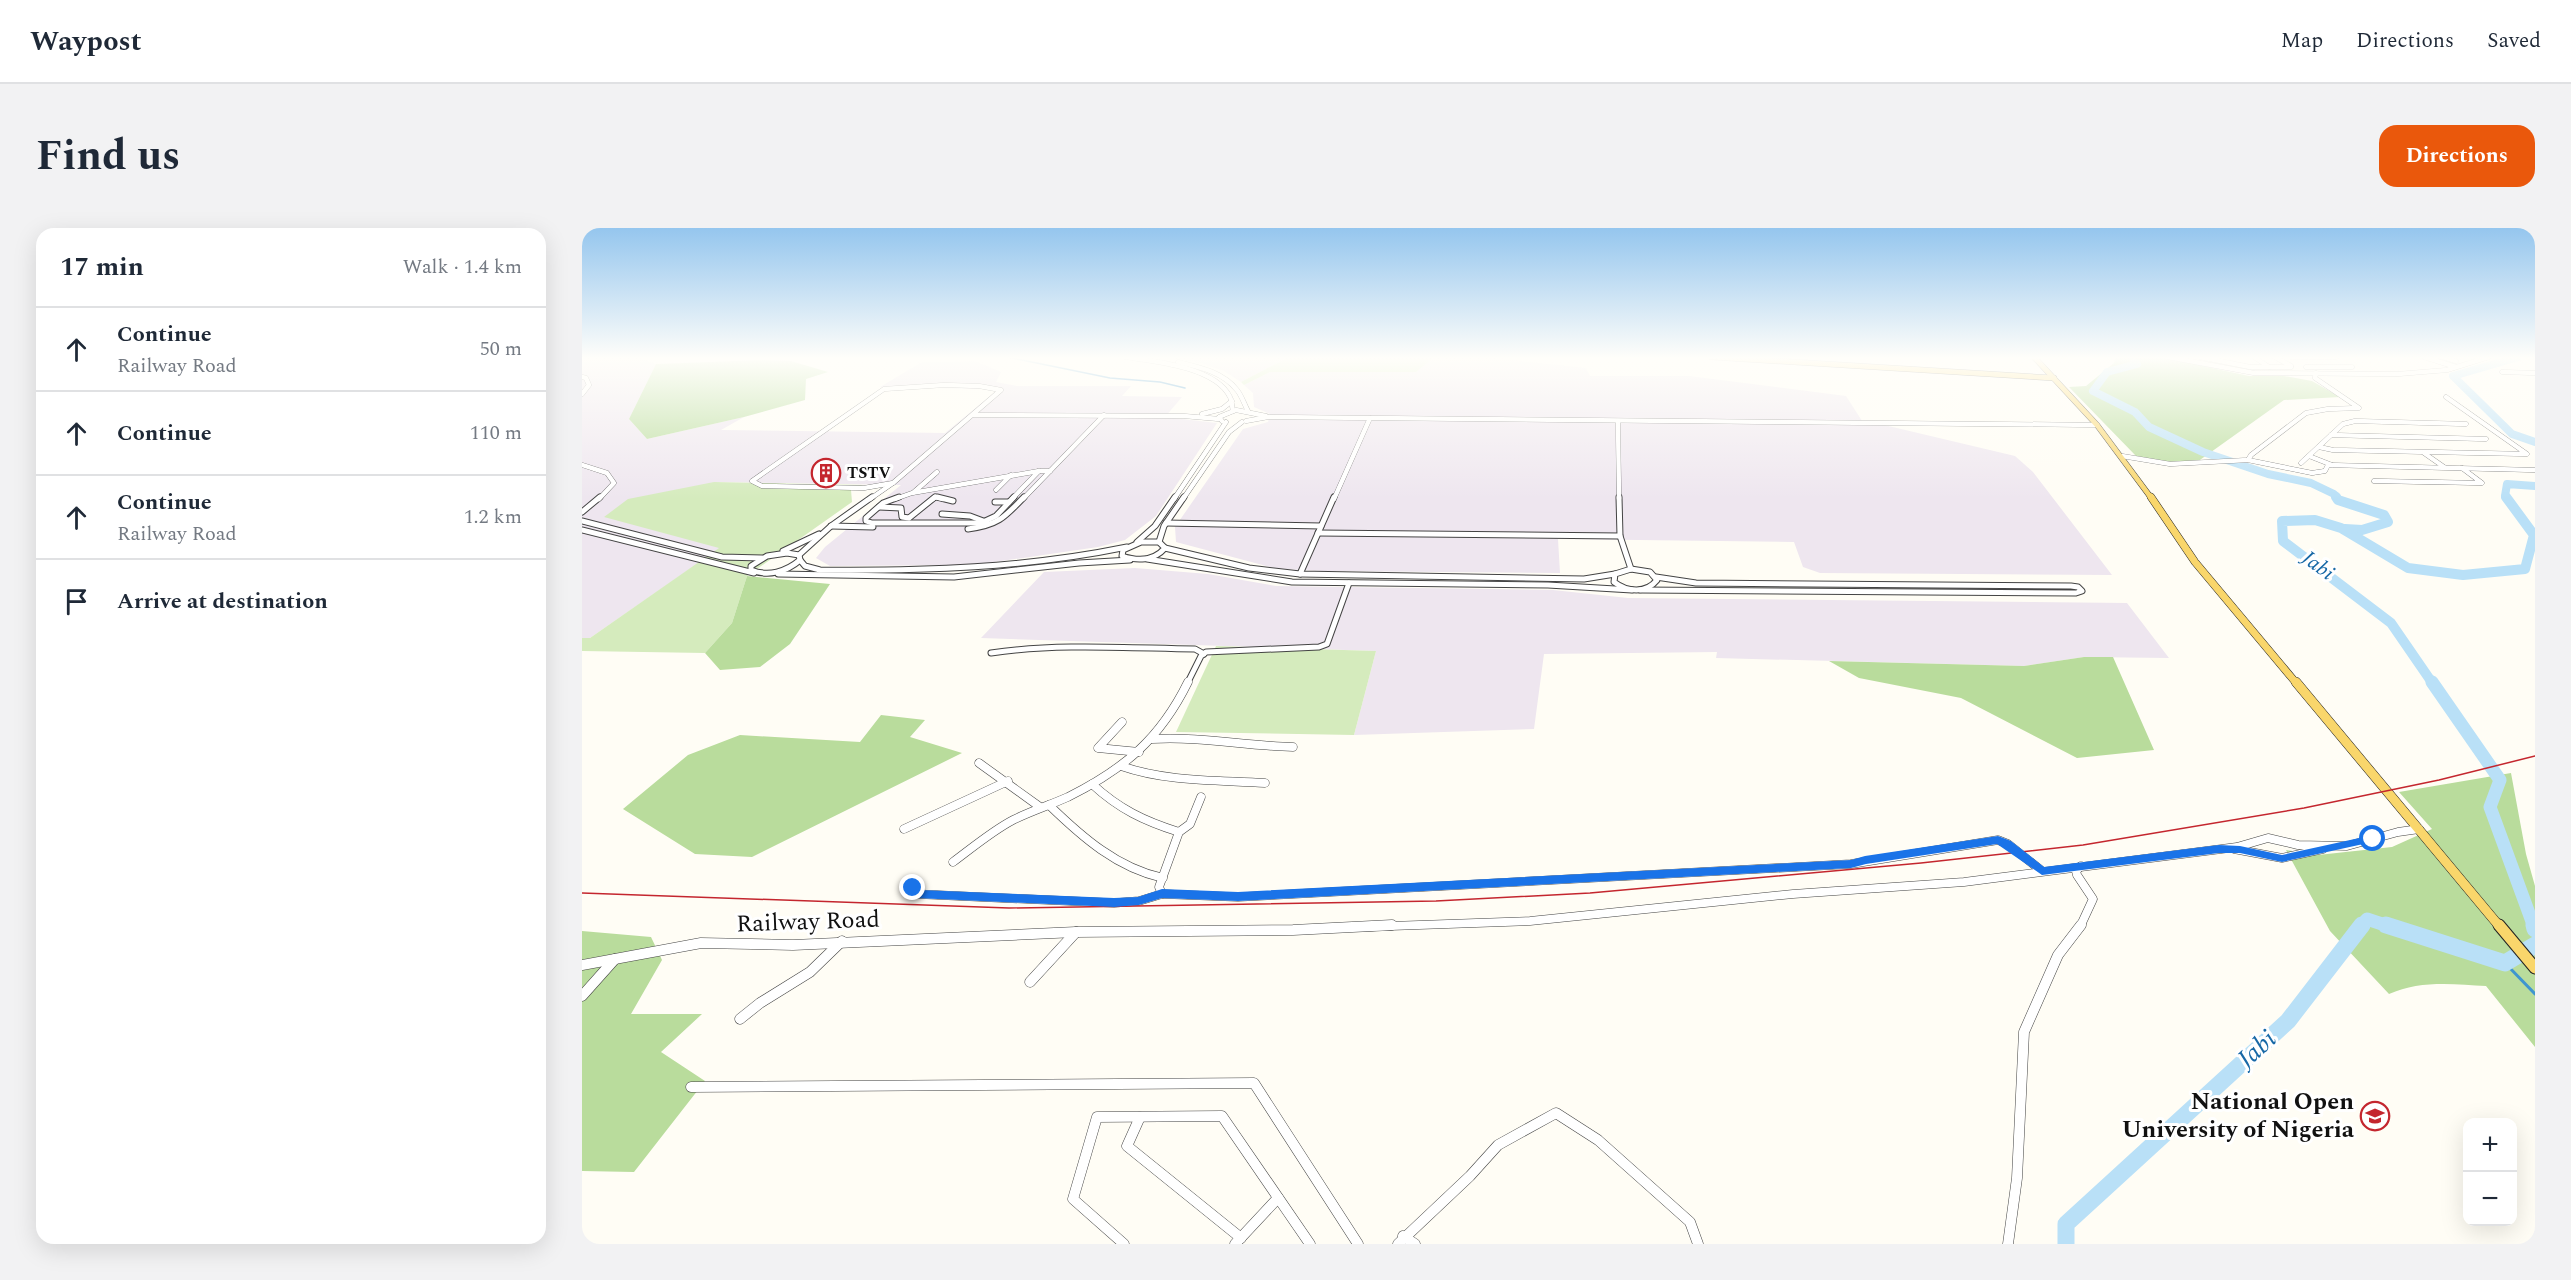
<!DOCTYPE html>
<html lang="en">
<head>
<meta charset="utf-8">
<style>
  body { margin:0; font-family:Spectral,serif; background:#f2f2f3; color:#1f2937 }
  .controls { position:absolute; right:18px; bottom:18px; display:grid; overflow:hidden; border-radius:12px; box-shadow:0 6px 24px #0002 }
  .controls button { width:54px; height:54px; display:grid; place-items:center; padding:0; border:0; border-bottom:2px solid #e0e1e3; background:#fff; color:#1f2937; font:30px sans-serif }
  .stop { position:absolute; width:18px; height:18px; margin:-14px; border:4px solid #1a73e8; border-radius:50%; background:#fff }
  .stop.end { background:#1a73e8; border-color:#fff; box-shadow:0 2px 6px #0008 }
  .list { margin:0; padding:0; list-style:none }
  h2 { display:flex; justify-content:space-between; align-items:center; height:78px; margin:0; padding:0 24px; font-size:26px }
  h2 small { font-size:20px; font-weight:400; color:#747a83 }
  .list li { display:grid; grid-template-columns:39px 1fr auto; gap:18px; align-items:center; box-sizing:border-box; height:84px; padding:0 24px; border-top:2px solid #e0e1e3 }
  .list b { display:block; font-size:22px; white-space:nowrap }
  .list p { margin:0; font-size:20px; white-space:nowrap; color:#747a83 }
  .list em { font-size:20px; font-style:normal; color:#747a83 }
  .icon { flex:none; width:33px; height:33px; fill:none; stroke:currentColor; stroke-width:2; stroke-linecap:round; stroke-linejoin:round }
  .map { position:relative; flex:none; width:1953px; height:1016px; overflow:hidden; border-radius:18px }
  header { display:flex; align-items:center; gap:36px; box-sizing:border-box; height:84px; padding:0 30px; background:#fff; border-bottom:2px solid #e0e1e3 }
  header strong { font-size:28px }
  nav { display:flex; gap:33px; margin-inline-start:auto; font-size:21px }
  .intro { display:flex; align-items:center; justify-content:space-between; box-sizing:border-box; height:144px; padding:0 36px }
  h1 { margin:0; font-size:42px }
  .button { padding:15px 27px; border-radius:18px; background:#ea580c; color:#fff; font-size:21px; font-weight:700 }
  main { display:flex; gap:36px; padding:0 36px }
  aside { flex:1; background:#fff; border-radius:18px; box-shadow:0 6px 24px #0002 }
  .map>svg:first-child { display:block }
</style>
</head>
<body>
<header>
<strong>Waypost</strong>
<nav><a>Map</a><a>Directions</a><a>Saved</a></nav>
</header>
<div class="intro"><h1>Find us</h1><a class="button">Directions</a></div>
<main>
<aside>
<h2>17 min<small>Walk · 1.4 km</small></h2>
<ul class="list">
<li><svg class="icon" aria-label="ahead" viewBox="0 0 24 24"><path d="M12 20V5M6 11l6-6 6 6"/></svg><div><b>Continue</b><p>Railway Road</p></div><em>50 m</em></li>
<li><svg class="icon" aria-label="ahead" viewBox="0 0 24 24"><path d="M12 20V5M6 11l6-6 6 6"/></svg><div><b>Continue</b></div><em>110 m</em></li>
<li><svg class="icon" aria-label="ahead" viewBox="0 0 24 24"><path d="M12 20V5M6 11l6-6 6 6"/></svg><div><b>Continue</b><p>Railway Road</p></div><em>1.2 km</em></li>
<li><svg class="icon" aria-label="arrive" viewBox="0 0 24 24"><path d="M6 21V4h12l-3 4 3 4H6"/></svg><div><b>Arrive at destination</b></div></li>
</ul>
</aside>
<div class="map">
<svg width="1953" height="1016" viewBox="0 0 1953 1016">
  <rect width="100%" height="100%" fill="#fffdf5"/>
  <g fill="#eee6ef">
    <polygon points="0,129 56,129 74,136 47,191 65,211 162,189 139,202 363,205 413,164 408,161 298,159 340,134 393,133 419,144 414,154 435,158 549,158 540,168 600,169 583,189 635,195 574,288 543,312 516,319 392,337 248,338 234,330 243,319 319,257 132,254 138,320 8,410 0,410"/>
    <polygon points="587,129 707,129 659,154 642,143 619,135"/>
    <polygon points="852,129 904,129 1004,140 1008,148 1107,148 1264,168 1282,196 1298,196 1433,228 1451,244 1530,347 1238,345 1221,339 1212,314 976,311 978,345 740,343 696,341 594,314 593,299 661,201 686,194 688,186 672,179 671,165 662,157 688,144 834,144"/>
    <polygon points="553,340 626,346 694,358 971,362 1046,370 1545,375 1587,430 1502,429 1442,438 1134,430 1135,424 962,426 952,501 772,507 794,423 399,410 462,344"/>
  </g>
  <g fill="#d5ebbd">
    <polygon points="707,129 852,129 834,144 688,144 662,157 659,154"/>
    <polygon points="132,254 281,257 269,262 270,274 165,348 150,395 123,425 0,423 0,410 8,410 137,320 22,289 46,271"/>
    <polygon points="634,418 794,423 772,507 594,504"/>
  </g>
  <g fill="#b9dc9c">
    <polygon points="1534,129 1579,129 1667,148 1702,148 1730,153 1758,169 1702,172 1615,234 1595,236 1554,228 1487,159 1504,158 1532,135"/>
    <polygon points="180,132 209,133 246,144 224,151 223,172 162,189 65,211 47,191 74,136"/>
    <polygon points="165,348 248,356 208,416 178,439 138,442 123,425 150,395"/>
    <polygon points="1502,429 1531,429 1572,522 1495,530 1379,470 1277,450 1247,433 1442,438"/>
    <polygon points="299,487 343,492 328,509 380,525 170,629 113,626 41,581 106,527 158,507 278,514"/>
    <path d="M1929,545L1944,626L1953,658V819L1904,758C1872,756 1837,752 1807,766L1748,703L1704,622L1736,627L1810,619L1850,601L1817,564Z"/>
    <polygon points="0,703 69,709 80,732 49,786 120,786 79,824 123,853 52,944 0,943"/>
  </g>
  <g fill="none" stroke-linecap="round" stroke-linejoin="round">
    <g stroke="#3f96cf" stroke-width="1.5">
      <polyline points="73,129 98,129"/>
      <polyline points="105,129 121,129"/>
      <polyline points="425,129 528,150 578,154 603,160"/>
    </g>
    <polyline stroke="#3f96cf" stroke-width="3" points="1923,735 1953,766"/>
    <g stroke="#b9e0f7" stroke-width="8">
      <polyline points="1550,129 1555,136 1525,144 1511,163 1553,184 1567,199 1621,224 1686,246 1729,255 1752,266 1755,271"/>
      <polyline points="1936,129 1871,148 1930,206 1953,214"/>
      <polyline points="1925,271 1923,268 1925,256 1953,258"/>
    </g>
    <g stroke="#b9e0f7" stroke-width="10">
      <polyline points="1754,269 1756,272 1802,287 1806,294 1780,302 1763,301"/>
      <polyline points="1851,456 1809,395 1701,313 1700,293 1733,292 1759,300 1826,340 1881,347 1943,341 1952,307 1924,269"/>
    </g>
    <g stroke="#b9e0f7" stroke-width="13">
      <polyline points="1850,454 1918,552 1908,579 1952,699"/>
      <polyline points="1779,699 1785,691 1809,699"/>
    </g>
    <g stroke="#b9e0f7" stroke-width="17">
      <polyline points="1804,697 1923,735 1953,717"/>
      <polyline points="1952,697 1953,701"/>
      <polyline points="1484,1016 1484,996 1706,793 1780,697"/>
    </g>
    <g stroke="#444" stroke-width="5">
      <g id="minor-far3">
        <path d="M543,129C572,133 634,139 648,169C650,173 650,179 651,183"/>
        <polyline points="1586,129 1672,145 1816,146 1865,142 1907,129"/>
        <polyline points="1618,129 1668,139 1709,139"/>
        <polyline points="1672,129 1687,139"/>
        <polyline points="1693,129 1709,138"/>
        <polyline points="1709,129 1754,129"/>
        <polyline points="1842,129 1874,139"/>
        <polyline points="1861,129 1874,133"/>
        <path d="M596,134C617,139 641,144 655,162C660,168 662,176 666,183"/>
        <polyline points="1724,139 1770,139"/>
        <polyline points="1920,144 1953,145"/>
        <polyline points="0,149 4,150 7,157 0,166"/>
        <polygon points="362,157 397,158 419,162 311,255 282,260 180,258 170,253 302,161"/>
        <polyline points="620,186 640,181 650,173"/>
        <polyline points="392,187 602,188 637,191"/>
        <polyline points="640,193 637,189 654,182 684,188"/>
        <polyline points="664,193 686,189 1515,197"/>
        <polyline points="1036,193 1037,271"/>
        <polyline points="1749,207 1904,211"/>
        <polyline points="1737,219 1751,222 1945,226 1864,169"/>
        <polyline points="1842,225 1862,239"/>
        <polyline points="1540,228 1588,236 1666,232 1669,227 1724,185 1746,181 1777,180 1733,150 1734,145"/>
        <polyline points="1727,228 1750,237"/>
        <polyline points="1666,232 1730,245 1743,243 1746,237 1953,242"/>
        <polyline points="1719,235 1761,196 1773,193 1884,196"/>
        <polyline points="0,237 25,245 32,255 17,271"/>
        <polyline points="457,243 468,243"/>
        <polyline points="1792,253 1900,255 1880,240"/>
        <polyline points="414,262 429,247"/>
        <polyline points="332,264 355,244"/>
        <polyline points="288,271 311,255"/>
        <polyline points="313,271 330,265 457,243"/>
        <polyline points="351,271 353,269 361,271"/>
        <polyline points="430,271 457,243"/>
        <polyline points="441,271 522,187"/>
        <polyline points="592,271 644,194"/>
        <polyline points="601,271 647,204 660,194"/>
        <polyline points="752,271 788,190"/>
      </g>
    </g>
    <g stroke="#444" stroke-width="7">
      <g id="minor-far2">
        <polyline points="317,269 301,275 284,290 284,293 290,295 399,295 414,288 432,269"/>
        <polyline points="355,269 371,273"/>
        <polyline points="1037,269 1038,308 1049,341"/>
        <polyline points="413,274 427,274"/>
        <polyline points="297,279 319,280 320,289 327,290 353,269"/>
        <polyline points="0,284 18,269"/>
        <polyline points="360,286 388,288 404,294"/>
        <polyline points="0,293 140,329 180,330"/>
        <polyline points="584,295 739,298"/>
        <polyline points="249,298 291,299"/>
        <path d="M386,301C416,297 422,290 442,269"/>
        <polyline points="0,302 172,345"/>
        <polyline points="736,305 1038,308"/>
        <polyline points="555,314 573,298 593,269"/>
        <path d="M559,314H577L583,320C572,333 555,333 540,328L541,322Z"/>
        <polyline points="577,314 582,298 602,269"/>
        <polyline points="583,320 667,340 718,346 1002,351 1033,346"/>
        <polyline points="201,323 237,306"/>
        <path d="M205,325L217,327L218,332C204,344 186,349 169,342V338L185,328Z"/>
        <polyline points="217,327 249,298 290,269"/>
        <polyline points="565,331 710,354 966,357 1050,362"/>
        <path d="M218,332L223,338L238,342C342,343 443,340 545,319"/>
        <path d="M1049,341L1068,344L1075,352C1064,366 1045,364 1032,354L1033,346Z"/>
        <polyline points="196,346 372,349 497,335 548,332"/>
        <polyline points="718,346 752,269"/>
        <polyline points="1058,362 1494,365 1500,363 1496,359 1489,358 1114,355 1074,349"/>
        <path d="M409,425C476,415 545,420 613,421L622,426"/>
        <polyline points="605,456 619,428 624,424 737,419 745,416 767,355"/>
      </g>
    </g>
    <g stroke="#444" stroke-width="9">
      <g id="minor-far1">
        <polyline points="540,494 516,520 557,524"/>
        <path d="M570,511C617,508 664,518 711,519"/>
        <polyline points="397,535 458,579"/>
        <path d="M539,538C585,554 635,552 683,555"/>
        <path d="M510,556C537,581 562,593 597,604"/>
        <path d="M467,577C500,609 535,640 581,650"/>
        <polyline points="322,601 426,553"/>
        <polyline points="1652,621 1700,630 1741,621"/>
        <path d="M371,634C390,620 410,603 431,592C449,583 468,577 486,569C542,541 578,511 606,454"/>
        <polyline points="331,660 334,666 532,675 557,673 580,666 656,669 1269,636 1416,612 1426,616 1460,643"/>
        <polyline points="580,666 577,659 597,604 608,596 619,569"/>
        <polyline points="780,699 948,693 1211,666 1382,654 1655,619 1686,610 1716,617 1765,618 1816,604 1837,601"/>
        <polyline points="1498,699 1511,671 1495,647 1494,643 1499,638"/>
      </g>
    </g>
    <g stroke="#444" stroke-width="11">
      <g id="minor">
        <polyline points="0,737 119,715 211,717 494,704 711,702 810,697"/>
        <polyline points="448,754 494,704"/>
        <polyline points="0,768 33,731"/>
        <polyline points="158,791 178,775 228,744 260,713"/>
        <polyline points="109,859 672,855 776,1016"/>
        <polyline points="558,889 545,918 659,1010"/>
        <polyline points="821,1008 833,1016"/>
        <polyline points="542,1016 491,971 515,889 640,888 728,1016"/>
        <polyline points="653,1016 696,970"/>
        <polyline points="816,1016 888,948 916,917 974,885 1016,912 1108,994 1116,1016"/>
        <polyline points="1426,1016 1435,950 1442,804 1476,727 1499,697"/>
      </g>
    </g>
    <g stroke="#222" stroke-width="6">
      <g id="major-far3">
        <polyline points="1130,129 1472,150"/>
        <polyline points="1452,129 1515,197 1570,271"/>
      </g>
    </g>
    <g stroke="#222" stroke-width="8">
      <polyline id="major-far2" points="1569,269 1613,334 1715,456"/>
    </g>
    <g stroke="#222" stroke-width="10">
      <polyline id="major-far1" points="1714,454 1918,699"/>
    </g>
    <g stroke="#222" stroke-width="13">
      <polyline id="major" points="1917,697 1953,740"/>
    </g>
    <use href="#minor-far3" stroke="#fff" stroke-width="4.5"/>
    <use href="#minor-far2" stroke="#fff" stroke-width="5"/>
    <use href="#minor-far1" stroke="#fff" stroke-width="8"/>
    <use href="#minor" stroke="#fff" stroke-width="10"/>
    <use href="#major-far3" stroke="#f9d66b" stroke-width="5"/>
    <use href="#major-far2" stroke="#f9d66b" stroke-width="7"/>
    <use href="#major-far1" stroke="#f9d66b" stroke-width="9"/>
    <use href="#major" stroke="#f9d66b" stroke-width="11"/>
    <polyline stroke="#c4262e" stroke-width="1.5" points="0,665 427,680 854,673 1008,665 1339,635 1501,617 1722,580 1857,552 1953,528"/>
  </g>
  <linearGradient id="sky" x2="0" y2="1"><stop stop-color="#95c6ee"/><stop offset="0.48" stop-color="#fffefa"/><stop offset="1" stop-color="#fffefa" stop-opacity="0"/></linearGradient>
  <rect width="1953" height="271" fill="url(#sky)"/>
  <polygon fill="#1a73e8" points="1791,607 1797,611 1795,613 1700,634 1658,625 1637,625 1460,647 1415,616 1284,636 1269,640 656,673 580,670 557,677 532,679 334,670 330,669 325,660 331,656 338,662 532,670 556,669 580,661 656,664 1269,632 1283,628 1416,608 1429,613 1462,639 1637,617 1658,618 1700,627"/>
  <defs>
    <g id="building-ring" transform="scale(1.5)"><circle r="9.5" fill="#fff" stroke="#c4262e" stroke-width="1.5"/><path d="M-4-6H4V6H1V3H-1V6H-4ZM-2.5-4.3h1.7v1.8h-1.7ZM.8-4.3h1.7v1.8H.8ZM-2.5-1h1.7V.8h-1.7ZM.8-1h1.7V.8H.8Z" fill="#c4262e"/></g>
    <g id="university-ring" transform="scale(1.5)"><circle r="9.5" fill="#fff" stroke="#c4262e" stroke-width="1.5"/><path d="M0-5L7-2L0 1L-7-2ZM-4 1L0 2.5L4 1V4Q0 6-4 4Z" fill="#c4262e"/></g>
  </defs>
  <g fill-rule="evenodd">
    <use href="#building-ring" x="244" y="245"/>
    <use href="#university-ring" x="1793" y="888"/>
  </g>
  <g text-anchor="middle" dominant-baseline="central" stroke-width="6" stroke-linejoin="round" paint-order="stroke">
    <g font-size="16" font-weight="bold" fill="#111" stroke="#fff" text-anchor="start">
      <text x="265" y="245">TSTV</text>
    </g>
    <g font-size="21" font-style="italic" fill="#1768a6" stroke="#fff">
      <text transform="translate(1736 338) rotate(37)">Jabi</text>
    </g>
    <g font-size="24" fill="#111" stroke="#fff">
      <text transform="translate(226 694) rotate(-2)">Railway Road</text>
    </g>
    <g font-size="24" font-weight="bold" fill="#111" stroke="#fff" text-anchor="end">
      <text x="1772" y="874">National Open<tspan x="1772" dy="28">University of Nigeria</tspan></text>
    </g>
    <g font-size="26" font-style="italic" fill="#1768a6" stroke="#fff">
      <text transform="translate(1675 821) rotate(-42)">Jabi</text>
    </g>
  </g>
</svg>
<div class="controls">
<button>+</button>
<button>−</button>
</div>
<div class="stop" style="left:1791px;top:611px"></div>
<div class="stop end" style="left:331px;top:660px"></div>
</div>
</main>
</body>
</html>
